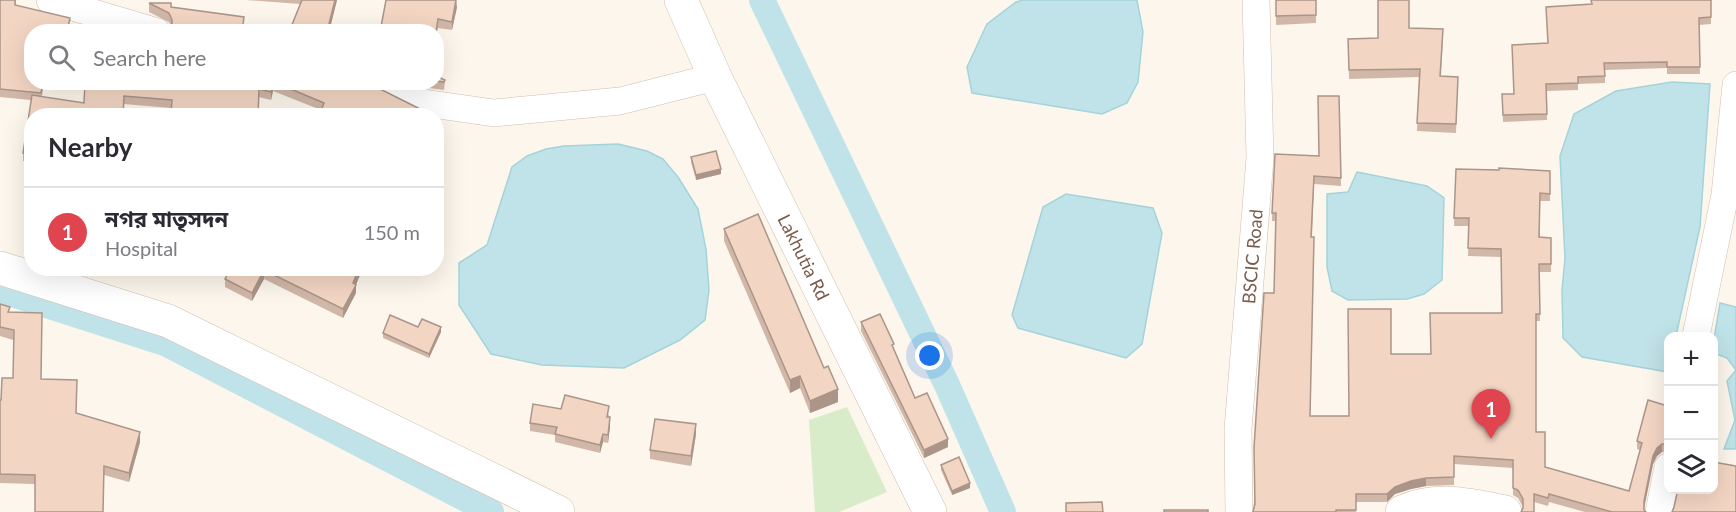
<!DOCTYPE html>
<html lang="en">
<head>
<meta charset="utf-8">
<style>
  body { margin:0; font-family:Lato,"Noto Sans Bengali",sans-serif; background:#f7f7f7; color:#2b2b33 }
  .controls { position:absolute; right:18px; bottom:18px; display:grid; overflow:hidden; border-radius:12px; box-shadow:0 6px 24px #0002 }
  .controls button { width:54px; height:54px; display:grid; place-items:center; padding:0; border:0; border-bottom:2px solid #e1e1e2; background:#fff; color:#2b2b33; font:30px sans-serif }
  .you { position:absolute; left:930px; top:356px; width:21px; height:21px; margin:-15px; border:4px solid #fff; border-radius:50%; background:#1a73e8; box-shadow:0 0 0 9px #1a73e833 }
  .badge { display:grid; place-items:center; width:39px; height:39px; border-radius:50%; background:#e76f51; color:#fff; font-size:20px; font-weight:700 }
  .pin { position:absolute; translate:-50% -50px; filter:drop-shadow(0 2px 3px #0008) }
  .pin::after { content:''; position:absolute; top:32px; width:21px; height:18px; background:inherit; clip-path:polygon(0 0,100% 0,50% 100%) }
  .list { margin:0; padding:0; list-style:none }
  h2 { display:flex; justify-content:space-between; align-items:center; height:78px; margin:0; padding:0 24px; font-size:26px }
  h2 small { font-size:20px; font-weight:400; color:#7c7c81 }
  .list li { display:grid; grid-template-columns:39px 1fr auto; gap:18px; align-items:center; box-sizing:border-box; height:90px; padding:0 24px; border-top:2px solid #e1e1e2 }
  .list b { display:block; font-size:22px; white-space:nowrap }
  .list p { margin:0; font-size:20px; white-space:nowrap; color:#7c7c81 }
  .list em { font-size:20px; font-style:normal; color:#7c7c81 }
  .icon { flex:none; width:33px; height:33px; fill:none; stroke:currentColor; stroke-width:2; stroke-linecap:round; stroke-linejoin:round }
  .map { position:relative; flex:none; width:1736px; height:512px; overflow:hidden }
  .search { position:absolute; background:#fff; box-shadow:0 6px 24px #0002; left:24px; top:24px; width:420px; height:66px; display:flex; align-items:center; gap:15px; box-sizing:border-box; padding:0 21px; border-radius:24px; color:#7c7c81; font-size:22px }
  .panel { position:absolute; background:#fff; box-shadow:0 6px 24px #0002; left:24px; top:108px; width:420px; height:168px; border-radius:24px }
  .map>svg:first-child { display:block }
</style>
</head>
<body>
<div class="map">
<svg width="1736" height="512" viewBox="0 0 1736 512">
  <rect width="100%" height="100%" fill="#fdf6ec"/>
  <polygon fill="#d8ecc9" points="847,407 887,492 839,512 815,512 809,420"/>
  <g fill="#bfe3e8" stroke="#a5d3da" stroke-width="1.5">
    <polygon points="1023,0 1137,0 1143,32 1138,82 1127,103 1102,114 972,93 967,67 987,24 1016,2"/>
    <polygon points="1672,82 1710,84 1700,227 1676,336 1668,336 1668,372 1582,357 1563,338 1562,290 1565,258 1560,156 1574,114 1616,91"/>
    <polygon points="618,144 647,151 663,159 678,177 698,209 706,249 709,290 705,320 680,340 624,368 542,365 491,354 459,305 459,263 487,245 512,167 527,156 546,149 564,146"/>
    <polygon points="1357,172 1427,186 1444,198 1442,280 1424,294 1407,299 1348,300 1332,291 1327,267 1327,194 1348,192"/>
    <polygon points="1066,194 1153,208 1162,233 1142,344 1126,358 1018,328 1012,315 1043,207"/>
    <polygon points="1720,303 1736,307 1736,449 1724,449 1735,420 1727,381 1736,370 1727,358 1714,353 1714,339"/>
  </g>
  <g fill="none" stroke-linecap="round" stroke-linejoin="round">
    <g stroke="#bfe3e8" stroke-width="26">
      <polyline points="762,0 947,385 1003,512"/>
      <polyline points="0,290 165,343 491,512"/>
    </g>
    <g stroke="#d1beb0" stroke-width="28">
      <g id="minor">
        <polyline points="50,0 157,32"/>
        <polyline points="384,82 424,103 494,113 620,101 715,77"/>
        <polyline points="1696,336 1725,195 1736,85"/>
        <path id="s1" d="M1239,512L1238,429L1260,158L1256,0"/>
        <polyline points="1659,512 1668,467"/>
      </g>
    </g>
    <g stroke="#d1beb0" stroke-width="34">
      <g id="tertiary">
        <path id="s2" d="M681,0L715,77L930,512"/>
        <polyline points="0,268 168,321 558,512"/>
        <path d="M1402,512C1436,496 1471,505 1505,512"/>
      </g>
    </g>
    <use href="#minor" stroke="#fff" stroke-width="27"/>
    <use href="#tertiary" stroke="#fff" stroke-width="33"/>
  </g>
  <g fill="#d1b7a8">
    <polygon points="0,0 16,0 16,5 70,26 32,32 32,82 44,82 42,97 84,103 85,82 371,82 376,87 422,116 321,110 273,91 271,100 259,97 171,108 124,104 123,116 32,116 32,162 23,161 23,153 31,100 0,97"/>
    <polygon points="246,0 337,0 329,32 289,32 300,4"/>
    <polygon points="1276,0 1316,0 1316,23 1276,25"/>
    <polygon points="1591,0 1711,0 1711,24 1699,25 1700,74 1667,74 1667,68 1605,70 1605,83 1578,84 1578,90 1547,91 1547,120 1503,122 1502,94 1514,94 1591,4"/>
    <polygon points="149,3 171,7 244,25 243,32 170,32 172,28 169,22 149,12"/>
    <polygon points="457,7 452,30 438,28 436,36 436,32 380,32"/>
    <polygon points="1409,28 1443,38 1441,76 1458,77 1456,133 1417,131 1419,77 1349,79 1348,39 1378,38"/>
    <polygon points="436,76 445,80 444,90 429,88 419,82 436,82"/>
    <polygon points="1339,96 1341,186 1314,184 1312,237 1310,416 1349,416 1391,354 1431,354 1502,313 1501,257 1468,256 1469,226 1454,226 1456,169 1550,171 1550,201 1540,201 1540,237 1551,238 1551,272 1539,272 1540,321 1536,321 1536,432 1545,467 1629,491 1640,450 1637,449 1637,441 1668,436 1668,452 1662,452 1657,456 1653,464 1644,506 1644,510 1646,512 1585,512 1549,502 1548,506 1534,502 1523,509 1523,507 1518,498 1513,495 1513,468 1454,464 1454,485 1426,486 1411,489 1395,494 1387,502 1356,502 1356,512 1253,512 1274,293 1276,221 1272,221 1272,213 1319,156"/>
    <polygon points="691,157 721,174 696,180 691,162"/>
    <polygon points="724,229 838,402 810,413 800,388 790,393 724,241"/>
    <polygon points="231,268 363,268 356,285 356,293 343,318 264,279 252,301 225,287 225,279"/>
    <polygon points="0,304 10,312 41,379 76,413 140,442 129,482 104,475 35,484 0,483 0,400 1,400 13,378 13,340 0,336"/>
    <polygon points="861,322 894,350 915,398 948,447 924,458 861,331"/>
    <polygon points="418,327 441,332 429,358 383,338 383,333"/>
    <polygon points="561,409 609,415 609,417 610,426 608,443 603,442 600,453 555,442 555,435 530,431 530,423"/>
    <polygon points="696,434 691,466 650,459 650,450"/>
    <polygon points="941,465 970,488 952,495 941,470"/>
  </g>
  <g fill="#aa9588">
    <polygon points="335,0 337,0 329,32 327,32"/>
    <polygon points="456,0 457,7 452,30 452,22"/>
    <polygon points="273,82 273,91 271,100 271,92"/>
    <polygon points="721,169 721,174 696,180 696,175"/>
    <polygon points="359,268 363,268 353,291 353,283"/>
    <polygon points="264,270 264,279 252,301 252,293"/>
    <polygon points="356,285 356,293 343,318 343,309"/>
    <polygon points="441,327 441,332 429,358 429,354"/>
    <polygon points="800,376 800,388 790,393 790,380"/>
    <polygon points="838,389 838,402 810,413 810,401"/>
    <polygon points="610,417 610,426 608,443 608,435"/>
    <polygon points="696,424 696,434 691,466 691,456"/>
    <polygon points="140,432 140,442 129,482 129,473"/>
    <polygon points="603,434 603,442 600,453 600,445"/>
    <polygon points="948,439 948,447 924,458 924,450"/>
    <polygon points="1662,444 1662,452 1657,456 1653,464 1644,509 1644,501 1653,456 1657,448"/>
    <polygon points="1426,478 1426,486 1411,489 1395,494 1387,502 1387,494 1395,487 1411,481"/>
    <polygon points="970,483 970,488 952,495 952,491"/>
  </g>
  <g fill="#f3d5c3" stroke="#aa9588" stroke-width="1.5">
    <polygon points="0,0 15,0 15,5 70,18 67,32 32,32 32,82 43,82 41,93 0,89"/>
    <polygon points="302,0 335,0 327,32 289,32"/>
    <polygon points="386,0 456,0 452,22 438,19 436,32 380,32"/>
    <polygon points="1276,0 1316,0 1316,15 1276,16"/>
    <polygon points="1378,0 1409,0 1409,28 1443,29 1440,76 1458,77 1456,124 1417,123 1420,69 1349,70 1348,39 1378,38"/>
    <polygon points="1591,0 1711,0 1711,17 1699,18 1700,67 1667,67 1667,62 1604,63 1605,76 1578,77 1578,83 1546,84 1547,114 1503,115 1502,94 1514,94 1512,45 1548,43 1546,7 1592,4"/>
    <polygon points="149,3 171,3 171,7 244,17 242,32 170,32 172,28 172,20 169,13"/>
    <polygon points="436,76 445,80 444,82 436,81"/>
    <polygon points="85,82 273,82 271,92 259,89 258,116 171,116 172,100 124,96 123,116 32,116 32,154 23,153 32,95 84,103"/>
    <polygon points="274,82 371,82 376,87 422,110 420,116 319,116 324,103"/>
    <polygon points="1318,96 1339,96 1341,178 1314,176 1311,237 1314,237 1310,416 1349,416 1348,309 1391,309 1391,354 1431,354 1430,313 1502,313 1501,249 1468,248 1469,218 1454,218 1456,169 1499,170 1499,168 1550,171 1550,194 1540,193 1539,237 1551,238 1551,264 1539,264 1540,314 1536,314 1536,432 1545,432 1545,467 1629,491 1642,443 1637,441 1648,400 1668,406 1668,428 1666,438 1668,438 1668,444 1662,444 1657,448 1653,456 1644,501 1644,510 1646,512 1612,512 1549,494 1548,498 1534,494 1534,512 1521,512 1523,508 1523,499 1518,490 1513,488 1513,460 1454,456 1454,477 1426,478 1411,481 1395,487 1387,494 1356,494 1356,510 1336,510 1336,512 1253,512 1255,504 1254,448 1264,293 1274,293 1276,213 1272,213 1275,154 1319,156"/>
    <polygon points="716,151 721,169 696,175 691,157"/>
    <polygon points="758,214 824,368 828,366 838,389 810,401 800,376 790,380 724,229"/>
    <polygon points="231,268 359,268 353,283 356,285 343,309 264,270 252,293 225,279"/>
    <polygon points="0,304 10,307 8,312 42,313 41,379 77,380 76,413 140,432 129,473 104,466 103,512 35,512 35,475 0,474 0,400 1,400 2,378 13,378 14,330 0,327"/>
    <polygon points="880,314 894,344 892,345 915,398 927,393 948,439 924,450 861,322"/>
    <polygon points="390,315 418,327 422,319 441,327 429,354 383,333"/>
    <polygon points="565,395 609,406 607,417 610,417 608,435 603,434 600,445 555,434 557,427 530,423 533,404 561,409"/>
    <polygon points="655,419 696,424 691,456 650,450"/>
    <polygon points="959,457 970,483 952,491 941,465"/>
    <polygon points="1713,462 1736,466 1736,512 1672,512 1674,507 1678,489 1713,489"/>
    <polygon points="1102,502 1103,512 1066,512 1066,503"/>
    <rect x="1164" y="510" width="44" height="2"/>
  </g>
  <g text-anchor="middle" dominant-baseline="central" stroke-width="4.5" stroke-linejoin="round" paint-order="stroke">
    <g font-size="18" fill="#7a5c4d" stroke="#fffaf3">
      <text stroke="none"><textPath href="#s1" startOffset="256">BSCIC Road</textPath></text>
      <text stroke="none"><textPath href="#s2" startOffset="285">Lakhutia Rd</textPath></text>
    </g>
  </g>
</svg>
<div class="controls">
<button>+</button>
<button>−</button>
<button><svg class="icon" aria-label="layers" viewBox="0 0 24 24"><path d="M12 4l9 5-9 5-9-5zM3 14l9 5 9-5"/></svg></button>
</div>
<div class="you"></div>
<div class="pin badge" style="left:1491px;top:439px;background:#e0444e">1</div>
<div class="search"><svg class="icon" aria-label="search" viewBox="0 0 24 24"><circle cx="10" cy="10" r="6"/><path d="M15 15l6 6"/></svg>Search here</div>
<section class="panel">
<h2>Nearby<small></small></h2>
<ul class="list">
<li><span class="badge" style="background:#e0444e">1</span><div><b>নগর মাতৃসদন</b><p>Hospital</p></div><em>150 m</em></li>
</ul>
</section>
</div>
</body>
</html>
